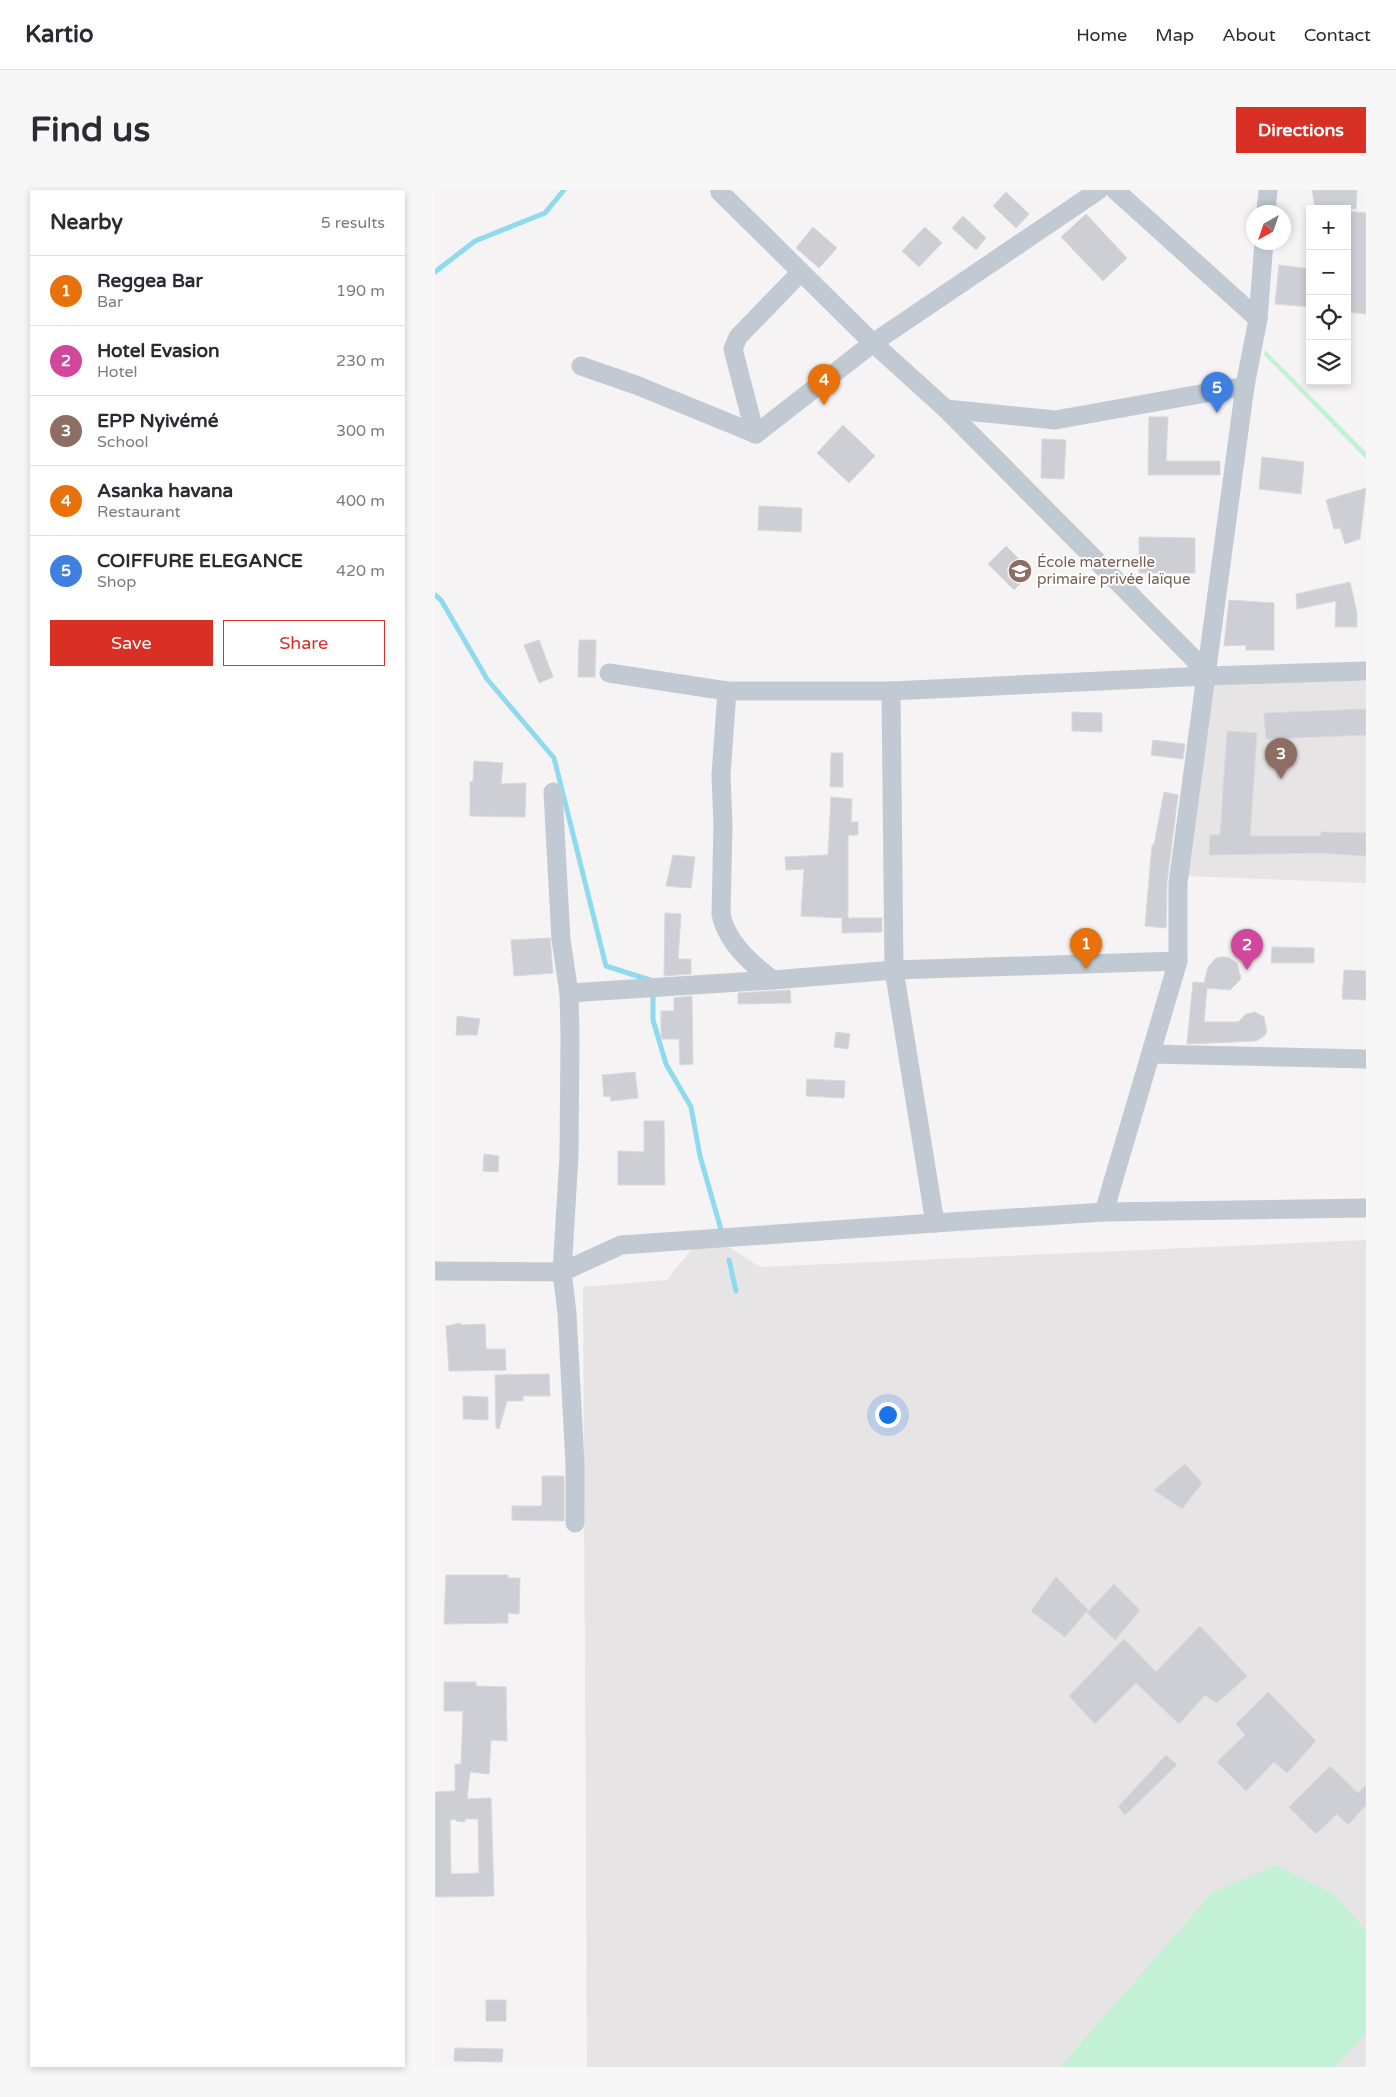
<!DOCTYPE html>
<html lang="en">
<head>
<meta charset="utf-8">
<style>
  body { margin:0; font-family:"Varela Round",sans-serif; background:#f7f7f7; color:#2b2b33 }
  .controls { position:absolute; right:15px; top:15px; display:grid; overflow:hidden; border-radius:0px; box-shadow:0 2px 8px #0003 }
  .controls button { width:45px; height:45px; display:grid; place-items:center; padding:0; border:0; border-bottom:1px solid #e1e1e2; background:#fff; color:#2b2b33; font:25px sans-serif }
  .compass { position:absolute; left:811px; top:15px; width:45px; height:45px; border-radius:50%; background:#fff; box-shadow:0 2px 8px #0003; rotate:220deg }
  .you { position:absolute; left:452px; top:1224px; width:18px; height:18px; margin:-12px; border:4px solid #fff; border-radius:50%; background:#1a73e8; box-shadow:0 0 0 8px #1a73e833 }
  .badge { display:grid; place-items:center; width:32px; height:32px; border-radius:50%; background:#d93025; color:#fff; font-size:16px; font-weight:700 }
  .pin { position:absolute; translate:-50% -41px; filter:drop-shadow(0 1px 2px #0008) }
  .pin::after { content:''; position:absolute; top:26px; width:18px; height:15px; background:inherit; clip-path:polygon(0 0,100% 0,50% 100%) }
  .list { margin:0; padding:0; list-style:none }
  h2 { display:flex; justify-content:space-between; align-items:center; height:65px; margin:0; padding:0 20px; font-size:21px }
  h2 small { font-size:16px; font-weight:400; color:#7c7c81 }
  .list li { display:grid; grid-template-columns:32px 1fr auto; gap:15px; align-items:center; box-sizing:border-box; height:70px; padding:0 20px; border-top:1px solid #e1e1e2 }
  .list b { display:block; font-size:19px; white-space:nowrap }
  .list p { margin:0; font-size:16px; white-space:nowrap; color:#7c7c81 }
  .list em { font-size:16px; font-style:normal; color:#7c7c81 }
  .actions { display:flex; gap:10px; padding:15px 20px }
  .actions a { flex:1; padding:11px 0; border:1px solid #d93025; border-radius:0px; text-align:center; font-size:18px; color:#d93025 }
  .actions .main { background:#d93025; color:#fff }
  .icon { flex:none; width:28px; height:28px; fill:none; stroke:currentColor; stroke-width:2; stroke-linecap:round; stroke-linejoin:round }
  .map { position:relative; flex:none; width:931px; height:1877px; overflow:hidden; border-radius:0px }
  header { display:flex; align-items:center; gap:30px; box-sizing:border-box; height:70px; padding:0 25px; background:#fff; border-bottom:1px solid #e1e1e2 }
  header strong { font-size:24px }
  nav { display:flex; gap:28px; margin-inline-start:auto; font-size:18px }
  .intro { display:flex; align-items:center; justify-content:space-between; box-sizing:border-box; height:120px; padding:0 30px }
  h1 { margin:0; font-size:35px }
  .button { padding:12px 22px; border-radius:0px; background:#d93025; color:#fff; font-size:18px; font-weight:700 }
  main { display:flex; gap:30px; padding:0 30px }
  aside { flex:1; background:#fff; border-radius:0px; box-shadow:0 2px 8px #0003 }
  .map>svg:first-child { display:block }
</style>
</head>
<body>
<header>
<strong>Kartio</strong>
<nav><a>Home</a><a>Map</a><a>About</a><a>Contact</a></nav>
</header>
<div class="intro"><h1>Find us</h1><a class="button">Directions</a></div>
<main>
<aside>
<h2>Nearby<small>5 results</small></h2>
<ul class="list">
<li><span class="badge" style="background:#e8710a">1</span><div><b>Reggea Bar</b><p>Bar</p></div><em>190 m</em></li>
<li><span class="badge" style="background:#d1479c">2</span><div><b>Hotel Evasion</b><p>Hotel</p></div><em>230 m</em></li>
<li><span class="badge" style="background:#8d6e63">3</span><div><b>EPP Nyivémé</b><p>School</p></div><em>300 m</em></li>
<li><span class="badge" style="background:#e8710a">4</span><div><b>Asanka havana</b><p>Restaurant</p></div><em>400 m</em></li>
<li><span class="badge" style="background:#3f7fe0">5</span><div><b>COIFFURE ELEGANCE</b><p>Shop</p></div><em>420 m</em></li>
</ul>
<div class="actions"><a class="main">Save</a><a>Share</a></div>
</aside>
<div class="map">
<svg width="931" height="1877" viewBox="0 0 931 1877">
  <rect width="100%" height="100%" fill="#f5f3f3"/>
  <g fill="#e6e4e5">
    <polygon points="771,491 931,491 931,693 750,686"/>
    <polygon points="931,1050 931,1877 152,1877 148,1097 232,1090 258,1057 289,1054 325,1077"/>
  </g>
  <g fill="#c3f1d5">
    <polygon points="830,160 931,262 931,269 829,165"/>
    <polygon points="841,1675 900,1705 931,1741 931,1843 900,1877 625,1877 778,1702"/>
  </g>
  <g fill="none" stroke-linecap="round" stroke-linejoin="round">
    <g stroke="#90daee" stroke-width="5">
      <polyline points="0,82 40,51 110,23 129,0"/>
      <polyline points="0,405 6,410 52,489 119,568 171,776 218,791"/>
      <polyline points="218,801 218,830 231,874 256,917 265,966 287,1043"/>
      <polyline points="294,1070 301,1101"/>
    </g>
  </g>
  <g fill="#cdcfd5" stroke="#d7d9de" fill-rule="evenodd">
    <polygon points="877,0 922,0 921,19 880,19"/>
    <polygon points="571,2 594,24 581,38 558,16"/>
    <polygon points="912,21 931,23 931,124 912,122"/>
    <polygon points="651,24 692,68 668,91 626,47"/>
    <polygon points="528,26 551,48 541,60 517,38"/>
    <polygon points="378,37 402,58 384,78 361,58"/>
    <polygon points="490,37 507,53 484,77 467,61"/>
    <polygon points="844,75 875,79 875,117 840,114"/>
    <polygon points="714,227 733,227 731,271 785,271 785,285 713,285"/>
    <polygon points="408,235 440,266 414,293 382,263"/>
    <polygon points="607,249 631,250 629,289 606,288"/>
    <polygon points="827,267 869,272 866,304 824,299"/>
    <polygon points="931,298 925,349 910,354 905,338 899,339 891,310"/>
    <polygon points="324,316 367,318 366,342 323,340"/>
    <polygon points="704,347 760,348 760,383 704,383"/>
    <polygon points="571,356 597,382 579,400 553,374"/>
    <polygon points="915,392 922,423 922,437 900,437 901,411 862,419 861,404"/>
    <polygon points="794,410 839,413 839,460 811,460 811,455 789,456"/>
    <polygon points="104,450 118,487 104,493 89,455"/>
    <polygon points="144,450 161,450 160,487 143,487"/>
    <polygon points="931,519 931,545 831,549 829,523"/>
    <polygon points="637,522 667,523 667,542 637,541"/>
    <polygon points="792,541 822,543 815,646 886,646 886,642 931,643 931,666 886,663 774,665 775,645 785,645"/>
    <polygon points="718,550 750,554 748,569 716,565"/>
    <polygon points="396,563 408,563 408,597 395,597"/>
    <polygon points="39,571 68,573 66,594 91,593 90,627 35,626 35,592 38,591"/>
    <polygon points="729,602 743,605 732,692 731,738 710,736 717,655 719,655"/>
    <polygon points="396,607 417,609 416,632 423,632 423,645 413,645 413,728 447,728 447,742 407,743 407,728 366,726 369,679 351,680 350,667 393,665"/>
    <polygon points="238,665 260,667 256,698 231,696"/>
    <polygon points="230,723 246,724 243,769 256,769 256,784 229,786"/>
    <polygon points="115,748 118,783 79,786 76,750"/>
    <polygon points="837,757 879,758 879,773 836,773"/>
    <polygon points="787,767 793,767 802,773 806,789 795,800 772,798 769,832 803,832 811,824 820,822 829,827 832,842 829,846 821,851 752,854 758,792 769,793 773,777 781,768"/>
    <polygon points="909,780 931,781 931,810 907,809"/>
    <polygon points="355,800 356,813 303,814 303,803"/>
    <polygon points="257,806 258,874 245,875 244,849 226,849 226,821 239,821 239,808"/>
    <polygon points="22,826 45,829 42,845 21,845"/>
    <polygon points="401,842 415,844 413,859 399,857"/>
    <polygon points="200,882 203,908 176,911 175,906 169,907 167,885"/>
    <polygon points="372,889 410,891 409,908 371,906"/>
    <polygon points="209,931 229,931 230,995 183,995 183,961 209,962"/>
    <polygon points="49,964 64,966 63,982 48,981"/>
    <polygon points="26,1133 26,1135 50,1134 51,1159 70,1159 71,1180 14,1181 11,1136"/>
    <polygon points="114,1184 115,1206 88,1206 88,1211 72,1211 64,1239 61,1238 60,1185"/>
    <polygon points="28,1206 53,1207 53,1230 28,1229"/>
    <polygon points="750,1274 767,1293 747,1319 719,1300"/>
    <polygon points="107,1286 129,1286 129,1331 77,1330 77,1316 107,1316"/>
    <polygon points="11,1385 73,1385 73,1388 85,1388 84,1424 73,1423 73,1433 9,1434"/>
    <polygon points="621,1387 653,1420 630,1447 596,1421"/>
    <polygon points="679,1394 705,1420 680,1450 652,1423"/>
    <polygon points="765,1436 812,1486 782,1513 770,1505 744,1534 701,1493 660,1534 634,1506 689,1449 721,1482"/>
    <path d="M9,1492H41V1496L71,1497L72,1551L56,1550L54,1584L35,1582L32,1609L56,1608L59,1706L0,1707V1602L20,1601V1574H26L28,1521H9ZM21,1629V1631L30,1632V1629H43L44,1683L16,1684L15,1630Z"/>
    <polygon points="833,1502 881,1551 852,1583 839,1572 811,1601 782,1572 810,1545 801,1534"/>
    <polygon points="731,1565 742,1575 690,1625 683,1617"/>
    <polygon points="895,1576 923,1603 931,1595 931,1615 913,1635 902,1624 881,1644 854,1617"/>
    <rect x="51" y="1810" width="20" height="21"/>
    <polygon points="20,1858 68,1859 67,1872 19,1871"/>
  </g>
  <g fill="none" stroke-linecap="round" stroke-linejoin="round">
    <g stroke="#c1cad2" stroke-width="19">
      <polyline points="287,0 285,2 438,153 511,219 771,481"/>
      <polyline points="680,0 823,129"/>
      <polyline points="831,22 833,0"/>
      <polyline points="146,176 201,195 321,244 438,153 664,0"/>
      <polyline points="511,219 620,230 810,196"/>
      <polyline points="320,244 298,159 303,147 366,82"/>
      <polyline points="174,483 292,501 456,501 771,486 931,481"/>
      <path d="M292,501L286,585L288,635L286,724C291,751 316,774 338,790L459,780L743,771"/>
      <polyline points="456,501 459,780 500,1033"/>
      <polyline points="118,602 126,750 134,803 135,846 134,966 127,1082 132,1123 140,1274 140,1333"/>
      <polyline points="134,803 338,790"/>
      <polyline points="716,864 931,869"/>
      <polyline points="669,1022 743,771 743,693 810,196 823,129 829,52"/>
      <polyline points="0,1081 127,1082 186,1055 500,1033 669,1022 931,1018"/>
    </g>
  </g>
  <defs>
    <g id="school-disc" transform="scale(1.25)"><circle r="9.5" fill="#8d6e63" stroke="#fff"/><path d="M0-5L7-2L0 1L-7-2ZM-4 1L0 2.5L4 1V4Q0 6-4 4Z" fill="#fff"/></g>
  </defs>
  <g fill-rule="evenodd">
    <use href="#school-disc" x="585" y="381"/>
  </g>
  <g text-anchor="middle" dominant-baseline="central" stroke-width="4" stroke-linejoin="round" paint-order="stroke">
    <g font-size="15" fill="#785e54" stroke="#fff" text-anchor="start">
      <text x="602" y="372">École maternelle<tspan x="602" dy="17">primaire privée laïque</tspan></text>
    </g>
  </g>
</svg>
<div class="controls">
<button>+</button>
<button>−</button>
<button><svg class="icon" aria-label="locate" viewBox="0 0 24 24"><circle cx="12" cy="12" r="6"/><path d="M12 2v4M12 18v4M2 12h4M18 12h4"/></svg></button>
<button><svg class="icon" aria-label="layers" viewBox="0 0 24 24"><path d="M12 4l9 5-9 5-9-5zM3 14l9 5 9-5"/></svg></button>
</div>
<svg class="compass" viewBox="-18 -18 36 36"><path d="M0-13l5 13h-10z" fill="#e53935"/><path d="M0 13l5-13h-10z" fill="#7c7c81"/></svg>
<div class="you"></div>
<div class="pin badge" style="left:651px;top:779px;background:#e8710a">1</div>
<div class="pin badge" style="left:812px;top:780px;background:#d1479c">2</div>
<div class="pin badge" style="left:846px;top:589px;background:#8d6e63">3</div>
<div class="pin badge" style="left:389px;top:215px;background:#e8710a">4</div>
<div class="pin badge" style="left:782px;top:223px;background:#3f7fe0">5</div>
</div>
</main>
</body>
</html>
